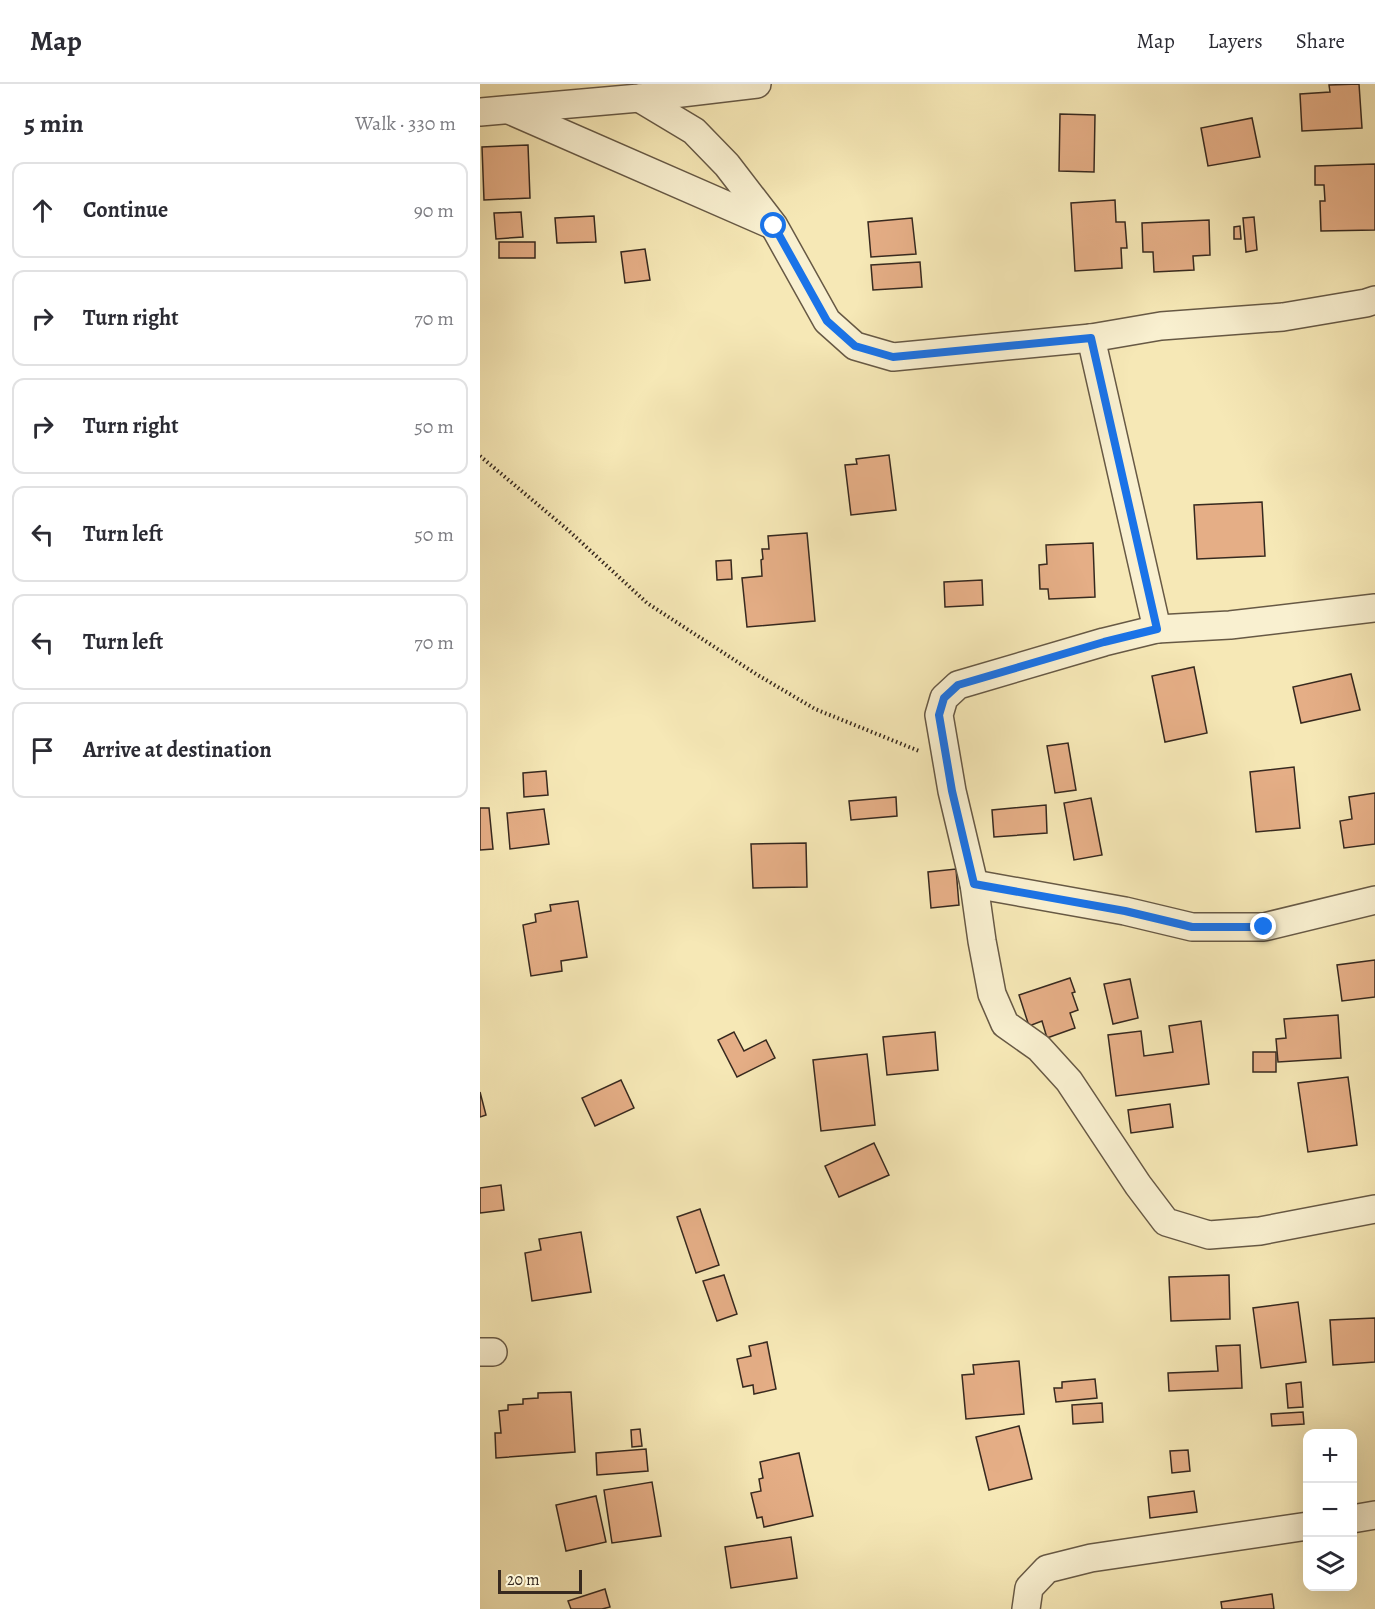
<!DOCTYPE html>
<html lang="en">
<head>
<meta charset="utf-8">
<style>
  body { margin:0; font-family:Alegreya,serif; background:#f7f7f7; color:#2b2b33 }
  .controls { position:absolute; right:18px; bottom:18px; display:grid; overflow:hidden; border-radius:12px; box-shadow:0 6px 24px #0002 }
  .controls button { width:54px; height:54px; display:grid; place-items:center; padding:0; border:0; border-bottom:2px solid #e1e1e2; background:#fff; color:#2b2b33; font:30px sans-serif }
  .scale { position:absolute; left:18px; bottom:15px; width:84px; box-sizing:border-box; padding-left:6px; border:3px solid #37291f; border-top:0; font-size:16px; line-height:21px; white-space:nowrap; color:#37291f; -webkit-text-stroke:4px #f9f0d0; paint-order:stroke }
  .stop { position:absolute; width:18px; height:18px; margin:-14px; border:4px solid #1a73e8; border-radius:50%; background:#fff }
  .stop.end { background:#1a73e8; border-color:#fff; box-shadow:0 2px 6px #0008 }
  .list { margin:0; padding:0; list-style:none }
  h2 { display:flex; justify-content:space-between; align-items:center; height:78px; margin:0; padding:0 24px; font-size:26px }
  h2 small { font-size:20px; font-weight:400; color:#7c7c81 }
  .list li { display:grid; grid-template-columns:39px 1fr auto; gap:18px; align-items:center; box-sizing:border-box; height:96px; margin:0 12px 12px; padding:0 12px; border:2px solid #e1e1e2; border-radius:12px }
  .list b { display:block; font-size:22px; white-space:nowrap }
  .list em { font-size:20px; font-style:normal; color:#7c7c81 }
  .icon { flex:none; width:33px; height:33px; fill:none; stroke:currentColor; stroke-width:2; stroke-linecap:round; stroke-linejoin:round }
  .map { position:relative; flex:none; width:895px; height:1525px; overflow:hidden }
  header { display:flex; align-items:center; gap:36px; box-sizing:border-box; height:84px; padding:0 30px; background:#fff; border-bottom:2px solid #e1e1e2 }
  header strong { font-size:28px }
  nav { display:flex; gap:33px; margin-inline-start:auto; font-size:21px }
  main { display:flex }
  aside { flex:1; background:#fff }
  .map>svg:first-child { display:block }
</style>
</head>
<body>
<header>
<strong>Map</strong>
<nav><a>Map</a><a>Layers</a><a>Share</a></nav>
</header>
<main>
<aside>
<h2>5 min<small>Walk · 330 m</small></h2>
<ul class="list">
<li><svg class="icon" aria-label="ahead" viewBox="0 0 24 24"><path d="M12 20V5M6 11l6-6 6 6"/></svg><div><b>Continue</b></div><em>90 m</em></li>
<li><svg class="icon" aria-label="right" viewBox="0 0 24 24"><path d="M7 20v-9h11M14 6l5 5-5 5"/></svg><div><b>Turn right</b></div><em>70 m</em></li>
<li><svg class="icon" aria-label="right" viewBox="0 0 24 24"><path d="M7 20v-9h11M14 6l5 5-5 5"/></svg><div><b>Turn right</b></div><em>50 m</em></li>
<li><svg class="icon" aria-label="left" viewBox="0 0 24 24"><path d="M17 20v-9H6M10 6l-5 5 5 5"/></svg><div><b>Turn left</b></div><em>50 m</em></li>
<li><svg class="icon" aria-label="left" viewBox="0 0 24 24"><path d="M17 20v-9H6M10 6l-5 5 5 5"/></svg><div><b>Turn left</b></div><em>70 m</em></li>
<li><svg class="icon" aria-label="arrive" viewBox="0 0 24 24"><path d="M6 21V4h12l-3 4 3 4H6"/></svg><div><b>Arrive at destination</b></div></li>
</ul>
</aside>
<div class="map">
<svg width="895" height="1525" viewBox="0 0 895 1525">
  <rect width="100%" height="100%" fill="#f6e8b6"/>
  <filter id="stains"><feTurbulence type="fractalNoise" baseFrequency=".00333" numOctaves="4"/><feColorMatrix values="0 0 0 0 .2 0 0 0 0 .09 0 0 0 0 .02 0 0 0 .5 -.17"/></filter>
  <radialGradient id="worn" r=".72"><stop offset=".6" stop-color="#630" stop-opacity="0"/><stop offset="1" stop-color="#630" stop-opacity=".3"/></radialGradient>
  <g fill="#e5ae86" stroke="#37291f" stroke-width="1.5">
    <polygon points="879,0 882,44 822,47 820,10 850,8 849,1"/>
    <polygon points="580,30 615,31 614,88 579,87"/>
    <polygon points="772,34 780,73 728,82 721,44"/>
    <polygon points="48,61 50,114 4,116 2,63"/>
    <polygon points="895,80 895,146 841,147 840,117 845,117 844,101 835,101 835,82"/>
    <polygon points="635,116 636,138 645,138 647,164 641,164 642,184 595,187 591,119"/>
    <polygon points="41,128 43,153 16,155 14,129"/>
    <polygon points="114,132 116,158 77,159 75,134"/>
    <polygon points="774,133 777,166 766,168 763,134"/>
    <polygon points="432,134 436,170 391,173 388,138"/>
    <polygon points="729,136 730,171 713,172 714,186 674,188 673,168 663,168 662,139"/>
    <polygon points="760,142 761,155 754,155 754,143"/>
    <rect x="19" y="158" width="36" height="16"/>
    <polygon points="165,165 170,196 145,199 141,168"/>
    <polygon points="440,178 442,203 393,206 391,181"/>
    <polygon points="409,371 416,426 371,431 365,381 377,380 376,375"/>
    <polygon points="782,418 785,472 717,475 714,421"/>
    <polygon points="327,449 335,537 267,543 262,494 282,492 281,476 283,475 282,465 289,465 288,452"/>
    <polygon points="613,459 615,513 569,515 568,505 560,505 559,481 567,480 566,461"/>
    <polygon points="251,476 252,495 237,496 236,477"/>
    <polygon points="502,496 503,521 465,523 464,498"/>
    <polygon points="714,583 727,649 685,658 672,592"/>
    <polygon points="871,590 880,626 821,639 813,603"/>
    <polygon points="588,659 596,706 575,709 567,662"/>
    <polygon points="814,683 820,744 776,748 770,688"/>
    <polygon points="66,687 68,711 44,713 43,689"/>
    <polygon points="895,709 895,760 864,764 860,737 872,735 869,713"/>
    <polygon points="416,713 417,732 371,736 369,717"/>
    <polygon points="611,714 622,771 594,776 584,719"/>
    <polygon points="566,721 567,749 514,753 512,726"/>
    <polygon points="0,724 9,724 13,765 0,766"/>
    <polygon points="64,725 69,760 30,765 27,729"/>
    <polygon points="326,759 327,803 273,804 271,760"/>
    <polygon points="476,785 479,821 451,824 448,788"/>
    <polygon points="98,817 107,873 81,877 82,887 51,892 43,841 56,838 55,830 71,827 70,821"/>
    <polygon points="895,876 895,913 862,917 857,881"/>
    <polygon points="590,894 595,908 592,909 598,926 590,929 595,944 567,954 562,937 549,942 539,911"/>
    <polygon points="650,895 658,934 633,940 624,900"/>
    <polygon points="858,931 861,974 798,978 796,955 806,954 804,935"/>
    <polygon points="721,937 729,1000 636,1012 628,951 661,947 664,972 693,968 689,942"/>
    <polygon points="254,948 264,967 286,956 295,974 257,993 238,956"/>
    <polygon points="455,948 458,986 407,991 403,953"/>
    <rect x="773" y="968" width="23" height="20"/>
    <polygon points="387,970 395,1041 341,1047 333,976"/>
    <polygon points="868,993 877,1061 828,1068 818,999"/>
    <polygon points="141,996 154,1024 115,1042 102,1014"/>
    <polygon points="0,1008 6,1031 0,1033"/>
    <polygon points="690,1020 693,1043 651,1049 648,1026"/>
    <polygon points="394,1059 409,1091 359,1113 345,1082"/>
    <polygon points="21,1101 24,1126 0,1129 0,1104"/>
    <polygon points="220,1125 239,1181 216,1189 197,1133"/>
    <polygon points="101,1148 111,1208 52,1217 45,1169 61,1166 59,1155"/>
    <polygon points="244,1191 257,1230 237,1237 223,1197"/>
    <polygon points="749,1191 750,1235 691,1237 689,1193"/>
    <polygon points="818,1218 826,1278 781,1284 773,1224"/>
    <polygon points="895,1234 895,1278 853,1281 850,1236"/>
    <polygon points="287,1258 296,1305 274,1310 273,1301 263,1303 257,1275 271,1272 269,1262"/>
    <polygon points="760,1261 762,1304 689,1307 688,1289 738,1287 736,1262"/>
    <polygon points="539,1277 544,1330 486,1335 482,1291 494,1290 493,1281"/>
    <polygon points="615,1295 617,1314 576,1318 574,1304 582,1304 582,1298"/>
    <polygon points="821,1298 823,1323 808,1324 806,1300"/>
    <polygon points="91,1308 95,1368 16,1374 15,1349 21,1349 19,1327 28,1326 28,1321 43,1320 43,1315 58,1314 58,1309"/>
    <polygon points="622,1319 623,1338 593,1340 592,1321"/>
    <polygon points="823,1328 824,1340 792,1342 791,1330"/>
    <polygon points="539,1342 552,1395 509,1406 496,1353"/>
    <polygon points="160,1345 162,1362 152,1363 151,1346"/>
    <polygon points="166,1365 168,1387 117,1391 116,1369"/>
    <polygon points="708,1366 710,1387 692,1389 690,1367"/>
    <polygon points="319,1369 333,1432 284,1443 282,1433 277,1434 271,1409 281,1407 279,1395 283,1394 280,1378"/>
    <polygon points="172,1398 181,1452 132,1459 124,1406"/>
    <polygon points="714,1407 717,1428 670,1434 668,1413"/>
    <polygon points="116,1412 126,1458 86,1467 76,1421"/>
    <polygon points="311,1453 317,1494 251,1504 245,1463"/>
    <polygon points="125,1505 130,1523 122,1525 91,1525 88,1517"/>
    <polygon points="792,1510 794,1525 742,1525 741,1518"/>
  </g>
  <g fill="none" stroke-linecap="round" stroke-linejoin="round">
    <g stroke="#675945" stroke-width="30">
      <g id="minor">
        <polyline points="159,14 214,47 247,81 294,142 347,237 375,262 413,273 611,254 681,242 803,233 886,219 895,216"/>
        <polyline points="29,26 292,141"/>
        <polyline points="0,28 159,14 277,0"/>
        <polyline points="611,254 677,545"/>
        <polyline points="895,524 750,541 677,545 624,558 478,601 464,614 459,631 472,707 494,800 502,857 512,910 525,940 559,964 589,997 658,1101 686,1138 729,1151 780,1147 895,1125"/>
        <polyline points="494,800 645,827 712,843 784,843 895,816"/>
        <polyline points="0,1268 13,1268"/>
        <polyline points="872,1435 895,1431"/>
        <polyline points="546,1525 549,1504 567,1485 611,1474 828,1442"/>
      </g>
    </g>
    <polyline stroke="#37291f" stroke-width="4" stroke-dasharray="1.5 3" stroke-linecap="butt" points="0,372 88,446 167,519 276,590 335,625 439,667"/>
    <use href="#minor" stroke="#f9f0d0" stroke-width="27"/>
  </g>
  <g fill="none" stroke-linecap="round" stroke-linejoin="round">
    <polyline stroke="#1a73e8" stroke-width="8" points="294,142 347,237 375,262 413,273 611,254 677,545 624,558 478,601 464,614 459,631 472,707 494,800 645,827 712,843 784,843"/>
  </g>
  <rect width="100%" height="100%" filter="url(#stains)"/>
  <rect width="100%" height="100%" fill="url(#worn)"/>
</svg>
<div class="controls">
<button>+</button>
<button>−</button>
<button><svg class="icon" aria-label="layers" viewBox="0 0 24 24"><path d="M12 4l9 5-9 5-9-5zM3 14l9 5 9-5"/></svg></button>
</div>
<div class="scale">20 m</div>
<div class="stop" style="left:294px;top:142px"></div>
<div class="stop end" style="left:784px;top:843px"></div>
</div>
</main>
</body>
</html>
